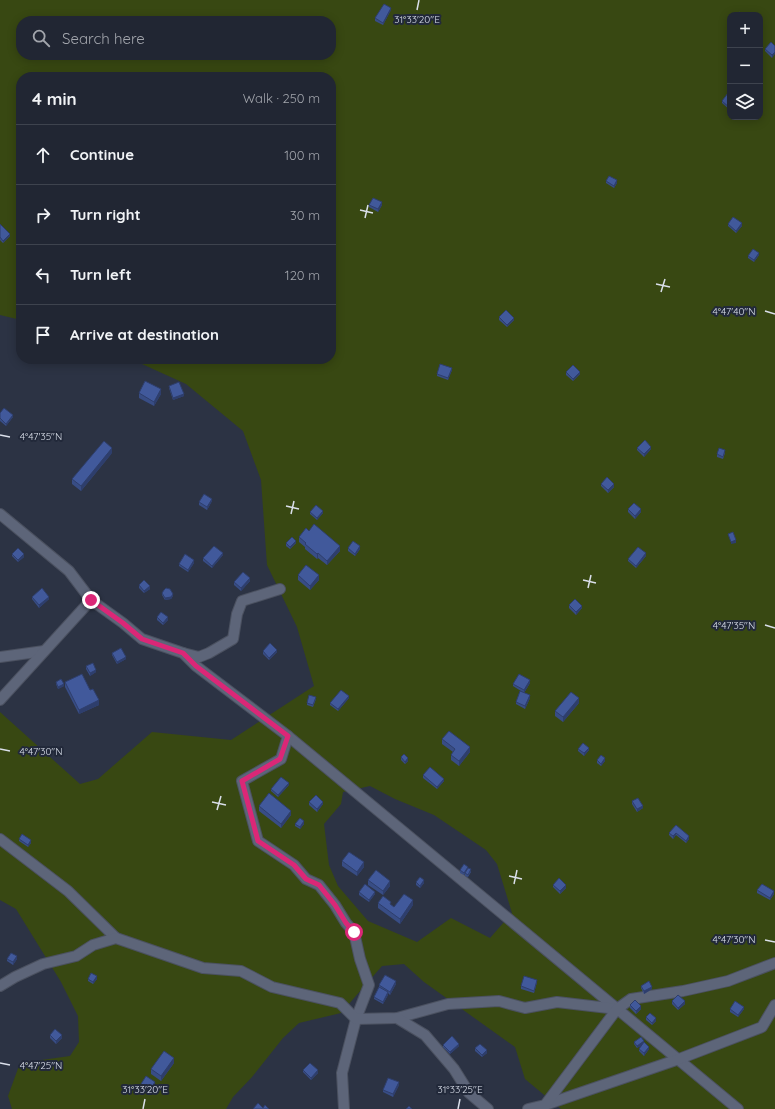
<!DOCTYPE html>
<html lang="en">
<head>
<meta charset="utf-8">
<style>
  body { margin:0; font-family:Quicksand,sans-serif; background:#292e3b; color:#f1f3f6 }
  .controls { position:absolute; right:12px; top:12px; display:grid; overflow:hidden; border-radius:8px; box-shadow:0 2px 10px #0003 }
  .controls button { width:36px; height:36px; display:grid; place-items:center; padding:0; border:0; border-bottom:1px solid #3e434e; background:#212633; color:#f1f3f6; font:20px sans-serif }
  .stop { position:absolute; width:12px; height:12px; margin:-9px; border:3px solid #db2777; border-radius:50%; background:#fff }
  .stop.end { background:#db2777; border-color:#fff; box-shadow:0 1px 4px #0008 }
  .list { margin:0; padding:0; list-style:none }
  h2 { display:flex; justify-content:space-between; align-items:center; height:52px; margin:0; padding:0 16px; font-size:17px }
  h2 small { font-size:13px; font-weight:400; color:#a2a5ac }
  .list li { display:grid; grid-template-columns:26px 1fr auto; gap:12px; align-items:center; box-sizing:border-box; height:60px; padding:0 16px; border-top:1px solid #3e434e }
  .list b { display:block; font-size:15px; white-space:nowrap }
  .list em { font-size:13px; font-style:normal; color:#a2a5ac }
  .icon { flex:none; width:22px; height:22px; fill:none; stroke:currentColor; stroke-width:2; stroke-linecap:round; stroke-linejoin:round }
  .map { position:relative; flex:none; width:775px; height:1109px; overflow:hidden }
  .search { position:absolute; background:#212633; box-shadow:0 2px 10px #0003; left:16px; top:16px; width:320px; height:44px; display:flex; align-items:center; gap:10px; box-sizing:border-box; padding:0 14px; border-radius:16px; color:#a2a5ac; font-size:15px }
  .panel { position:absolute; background:#212633; box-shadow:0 2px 10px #0003; left:16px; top:72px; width:320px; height:292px; border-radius:16px }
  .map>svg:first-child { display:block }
</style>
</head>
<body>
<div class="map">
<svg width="775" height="1109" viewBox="0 0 775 1109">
  <rect width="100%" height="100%" fill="#2c3344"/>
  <path fill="#384812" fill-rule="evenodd" d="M0,0H775V1109H561L525,1079L515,1047L424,982L404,964L382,966L341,1013L299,1023L283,1038L252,1077L233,1097L226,1109H12L8,1096L20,1063L70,1056L79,1042L78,1016L61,982L16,909L0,900V712L80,784L98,779L152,732L231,740L314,686L297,627L267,565L261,480L243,431L186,384L131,359H331V77H21V320L0,315ZM730,15H760V117H730ZM21,21H331V55H21ZM370,786L395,799L434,815L486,850L497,864L512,913L490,938L451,918L417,942L368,921L338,886L329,865L324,824L341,804L343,792Z"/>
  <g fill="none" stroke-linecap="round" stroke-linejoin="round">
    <g stroke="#4b5160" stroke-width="12">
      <g id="street">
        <polyline points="0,514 69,571 91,600 123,623 142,639 183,653 196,666 288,736 738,1109"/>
        <polyline points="183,653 199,657 209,653 233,639 237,614 242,601 280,589"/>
        <polyline points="0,657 44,651"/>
        <polyline points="0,700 91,600"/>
        <polyline points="288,736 281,759 242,781 258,841 294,865 306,879 319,885 335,905 346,923 354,932 360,959 369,985 356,1019 342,1073 344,1109"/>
        <polyline points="0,839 68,891 116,938"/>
        <polyline points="0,986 15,977 43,964 76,956 93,945 116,938 203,968 241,971 272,987 340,1003 356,1019 397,1018 448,1004 499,1001 525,1008 557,1002 617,1009"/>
        <polyline points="397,1018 425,1035 454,1069 469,1093 488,1109"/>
        <polyline points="545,1105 679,1059 762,1027 775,1005"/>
        <polyline points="528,1109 545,1105 617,1009 631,999 683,991 728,981 775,963"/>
      </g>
    </g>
    <use href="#street" stroke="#5d6579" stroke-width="10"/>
  </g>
  <g fill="#384d85">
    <polygon points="391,10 383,25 375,21 375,18"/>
    <polygon points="775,46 772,58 765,51 765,49"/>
    <polygon points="730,94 730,110 722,103 722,101"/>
    <polygon points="606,181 617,183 614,188 606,183"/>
    <polygon points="369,205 382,205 378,212 369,207"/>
    <polygon points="0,224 10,236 3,243 0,240"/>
    <polygon points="728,224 742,226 736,233 728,226"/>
    <polygon points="759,255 754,262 748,258 748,256"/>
    <polygon points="499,317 514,320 507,327 499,320"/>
    <polygon points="452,370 448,380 437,376 437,374"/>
    <polygon points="566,372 580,374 573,381 566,375"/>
    <polygon points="169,386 184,396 173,400 169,388"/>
    <polygon points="139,393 161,394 154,406 139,398"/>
    <polygon points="0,413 13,417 6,426 0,421"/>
    <polygon points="637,448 651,449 644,457 637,450"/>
    <polygon points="112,453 81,491 72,484 72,479"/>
    <polygon points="725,453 723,459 717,457 717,454"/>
    <polygon points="601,484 614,487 608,493 601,486"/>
    <polygon points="212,501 207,510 199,505 199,502"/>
    <polygon points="628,509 641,512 635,519 628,512"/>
    <polygon points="310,512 323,513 317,520 310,514"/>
    <polygon points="309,531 340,551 327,565 318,558 317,559 305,549 305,547 299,542 299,537"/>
    <polygon points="286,543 296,543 290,549 286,546"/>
    <polygon points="348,548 360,549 355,556 348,551"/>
    <polygon points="12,554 24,557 18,562 12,556"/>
    <polygon points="223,555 212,568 203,561 203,558"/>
    <polygon points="646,556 636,568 628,561 628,559"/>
    <polygon points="194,563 188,572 179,566 179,564"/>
    <polygon points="298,575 319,580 310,590 298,580"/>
    <polygon points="250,581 241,591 234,585 234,582"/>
    <polygon points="139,585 150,589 144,593 139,588"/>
    <polygon points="162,593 173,596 171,599 165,600 162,595"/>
    <polygon points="32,597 49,599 39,608 32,599"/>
    <polygon points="569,605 582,608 576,615 569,608"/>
    <polygon points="157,617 168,620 163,625 157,620"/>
    <polygon points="263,651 277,652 269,660 263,654"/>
    <polygon points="112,653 126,659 117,664 112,655"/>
    <polygon points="86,666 96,672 90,676 86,669"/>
    <polygon points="56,682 64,686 58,689 56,684"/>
    <polygon points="65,682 90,690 99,705 79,714 65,687"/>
    <polygon points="530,683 524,693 513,686 513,684"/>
    <polygon points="349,698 338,711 330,705 330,703"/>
    <polygon points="530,698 525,709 516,704 516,702"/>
    <polygon points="316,699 313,707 307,705 307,703"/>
    <polygon points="579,703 563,722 555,716 555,711"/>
    <polygon points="442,739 470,752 459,766 451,760 451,755 453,752 442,744"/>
    <polygon points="578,749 589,750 584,756 578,751"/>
    <polygon points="401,757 408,761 405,764 401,760"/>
    <polygon points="597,760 605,761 601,766 597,763"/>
    <polygon points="423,775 444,781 437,789 423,778"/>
    <polygon points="289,785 278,797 271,791 271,789"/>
    <polygon points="632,801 643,808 637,812 632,804"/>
    <polygon points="309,802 323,804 317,812 309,805"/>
    <polygon points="259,806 291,815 281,828 259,811"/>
    <polygon points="295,824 304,824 300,829 295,826"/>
    <polygon points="676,825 689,839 686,843 676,835 673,839 669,835 669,833"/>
    <polygon points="19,839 31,843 28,847 19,841"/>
    <polygon points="342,861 364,867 357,876 342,866"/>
    <polygon points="468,868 471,872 468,877 465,876 465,873 464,875 460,873 460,870"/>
    <polygon points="368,880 390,886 383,895 368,885"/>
    <polygon points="416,882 424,883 420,888 416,885"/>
    <polygon points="553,885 566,888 560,894 553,887"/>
    <polygon points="757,890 774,894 770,900 757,893"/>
    <polygon points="359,892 375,894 369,902 359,895"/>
    <polygon points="378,903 391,905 394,907 413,905 400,924 378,908"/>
    <polygon points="7,959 17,959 13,965 7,961"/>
    <polygon points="88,979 97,979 93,984 88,981"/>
    <polygon points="537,982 534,993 521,989 521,986"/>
    <polygon points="396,984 390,995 388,993 388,995 383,1004 374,999 374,997 379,988 379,985"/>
    <polygon points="641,986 652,989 644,994 641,988"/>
    <polygon points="672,1001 685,1004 678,1010 672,1004"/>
    <polygon points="630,1005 641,1009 636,1014 630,1008"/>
    <polygon points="730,1009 744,1009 738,1017 730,1012"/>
    <polygon points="646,1017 656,1021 652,1025 646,1020"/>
    <polygon points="50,1035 62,1038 56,1044 50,1038"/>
    <polygon points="634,1042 644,1043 649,1049 644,1056 639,1051 639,1049 642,1045 637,1048 634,1044"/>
    <polygon points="443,1045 459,1046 450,1054 443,1047"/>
    <polygon points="475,1048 487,1053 482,1057 475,1051"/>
    <polygon points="174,1063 161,1081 151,1074 151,1069"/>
    <polygon points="303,1070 318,1073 311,1080 303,1072"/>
    <polygon points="141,1084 155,1084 150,1092 141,1086"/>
    <polygon points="399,1085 393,1097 383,1092 383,1090"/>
  </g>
  <g fill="#2e3e6c">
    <polygon points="391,8 391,10 383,25 383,23"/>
    <polygon points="775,52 775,54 772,58 772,55"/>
    <polygon points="617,180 617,183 614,188 614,186"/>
    <polygon points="382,202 382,205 378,212 378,209"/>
    <polygon points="742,223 742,226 736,233 736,231"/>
    <polygon points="10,234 10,236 3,243 3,241"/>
    <polygon points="759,253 759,255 754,262 754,260"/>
    <polygon points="514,318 514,320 507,327 507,325"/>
    <polygon points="452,368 452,370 448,380 448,378"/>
    <polygon points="580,372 580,374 573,381 573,379"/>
    <polygon points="161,389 161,394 154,406 154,402"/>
    <polygon points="184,394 184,396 173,400 173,398"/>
    <polygon points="13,415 13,417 6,426 6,424"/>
    <polygon points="651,447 651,449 644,457 644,454"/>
    <polygon points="112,448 112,453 81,491 81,486"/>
    <polygon points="614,484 614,487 608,493 608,490"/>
    <polygon points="212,499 212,501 207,510 207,507"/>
    <polygon points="641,509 641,512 635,519 635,516"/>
    <polygon points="323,511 323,513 317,520 317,518"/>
    <polygon points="736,540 736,543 731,544 731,542"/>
    <polygon points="296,541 296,543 290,549 290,547"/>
    <polygon points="340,546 340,551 327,565 327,561"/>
    <polygon points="360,546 360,549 355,556 355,554"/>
    <polygon points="223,553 223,555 212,568 212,566"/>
    <polygon points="318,553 318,558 317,559 317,554"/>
    <polygon points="646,553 646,556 636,568 636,566"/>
    <polygon points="24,554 24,557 18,562 18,560"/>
    <polygon points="194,560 194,563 188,572 188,570"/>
    <polygon points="319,575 319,580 310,590 310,586"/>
    <polygon points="250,578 250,581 241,591 241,588"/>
    <polygon points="150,586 150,589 144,593 144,591"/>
    <polygon points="173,594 173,596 171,599 165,600 165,598"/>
    <polygon points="49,597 49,599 39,608 39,605"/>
    <polygon points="582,606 582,608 576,615 576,612"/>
    <polygon points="168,617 168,620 163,625 163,623"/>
    <polygon points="277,650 277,652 269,660 269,658"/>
    <polygon points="126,657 126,659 117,664 117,662"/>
    <polygon points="96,670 96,672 90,676 90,673"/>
    <polygon points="530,680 530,683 524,693 524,690"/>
    <polygon points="64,684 64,686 58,689 58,687"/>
    <polygon points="530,695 530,698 525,709 525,706"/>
    <polygon points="349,696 349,698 338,711 338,709"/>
    <polygon points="579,698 579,703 563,722 563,717"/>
    <polygon points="99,700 99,705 79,714 79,710"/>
    <polygon points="470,747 470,752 459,766 459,761"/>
    <polygon points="589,748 589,750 584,756 584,753"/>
    <polygon points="408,758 408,761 405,764 405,762"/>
    <polygon points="605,758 605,761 601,766 601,764"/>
    <polygon points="444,779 444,781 437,789 437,787"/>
    <polygon points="289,783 289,785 278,797 278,795"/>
    <polygon points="323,802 323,804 317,812 317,809"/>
    <polygon points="643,806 643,808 637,812 637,809"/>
    <polygon points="291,811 291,815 281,828 281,824"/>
    <polygon points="304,821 304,824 300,829 300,827"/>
    <polygon points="676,833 676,835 673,839 673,836"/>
    <polygon points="689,836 689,839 686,843 686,841"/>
    <polygon points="31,840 31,843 28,847 28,845"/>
    <polygon points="364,862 364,867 357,876 357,872"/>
    <polygon points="424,880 424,883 420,888 420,886"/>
    <polygon points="390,881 390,886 383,895 383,891"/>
    <polygon points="566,885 566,888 560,894 560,891"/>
    <polygon points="774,891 774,894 770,900 770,898"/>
    <polygon points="375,892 375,894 369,902 369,900"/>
    <polygon points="413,900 413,905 400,924 400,919"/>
    <polygon points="17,956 17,959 13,965 13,962"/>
    <polygon points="97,976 97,979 93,984 93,982"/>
    <polygon points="537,980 537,982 534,993 534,991"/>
    <polygon points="396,981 396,984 390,995 390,992"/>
    <polygon points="652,987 652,989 644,994 644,991"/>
    <polygon points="388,992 388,995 383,1004 383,1002"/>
    <polygon points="685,1001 685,1004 678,1010 678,1008"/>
    <polygon points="641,1006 641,1009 636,1014 636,1011"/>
    <polygon points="744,1007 744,1009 738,1017 738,1015"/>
    <polygon points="656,1018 656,1021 652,1025 652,1023"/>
    <polygon points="62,1035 62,1038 56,1044 56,1041"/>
    <polygon points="644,1041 644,1044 637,1048 637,1046"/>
    <polygon points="459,1044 459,1046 450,1054 450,1052"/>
    <polygon points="649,1047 649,1049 644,1056 644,1053"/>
    <polygon points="487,1050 487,1053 482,1057 482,1055"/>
    <polygon points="174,1058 174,1063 161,1081 161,1076"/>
    <polygon points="318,1070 318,1073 311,1080 311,1078"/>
    <polygon points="155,1082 155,1084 150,1092 150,1090"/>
    <polygon points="399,1082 399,1085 393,1097 393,1094"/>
  </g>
  <g fill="#41599b" stroke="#2e3e6c">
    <polygon points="384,4 391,8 383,23 375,18"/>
    <polygon points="739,12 745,15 737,15"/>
    <polygon points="771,42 775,46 775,52 772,55 765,49"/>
    <polygon points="728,93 730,94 730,108 722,101"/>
    <polygon points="609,176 617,180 614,186 606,181"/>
    <polygon points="373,198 382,202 378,209 369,205"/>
    <polygon points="733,217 742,223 736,231 728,224"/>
    <polygon points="0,224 10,234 3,241 0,237"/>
    <polygon points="753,249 759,253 754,260 748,256"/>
    <polygon points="506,310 514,318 507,325 499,317"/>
    <polygon points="440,364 452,368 448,378 437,374"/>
    <polygon points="573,365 580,372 573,379 566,372"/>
    <polygon points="145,381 161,389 154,402 139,393"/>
    <polygon points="179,382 184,394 173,398 169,386"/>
    <polygon points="4,408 13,415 6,424 0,418 0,413"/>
    <polygon points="645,440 651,447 644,454 637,448"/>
    <polygon points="104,441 112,448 81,486 72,479"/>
    <polygon points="719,448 725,450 723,457 717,454"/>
    <polygon points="607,477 614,484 608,490 601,484"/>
    <polygon points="204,494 212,499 207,507 199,502"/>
    <polygon points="634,503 641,509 635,516 628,509"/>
    <polygon points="316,505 323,511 317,518 310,512"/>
    <polygon points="314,524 340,546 327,561 318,553 317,554 305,544 306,543 299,537 306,528 309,531"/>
    <polygon points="733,532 736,540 731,542 728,534"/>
    <polygon points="292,537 296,541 290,547 286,543"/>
    <polygon points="353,541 360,546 355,554 348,548"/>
    <polygon points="214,546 223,553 212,566 203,558"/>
    <polygon points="638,547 646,553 636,566 628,559"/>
    <polygon points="18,548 24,554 18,560 12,554"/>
    <polygon points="185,554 194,560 188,570 179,564"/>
    <polygon points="306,565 319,575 310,586 298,575"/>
    <polygon points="243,572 250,578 241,588 234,582"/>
    <polygon points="144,580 150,586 144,591 139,585"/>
    <polygon points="42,588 49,597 39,605 32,597"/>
    <polygon points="166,588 170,589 173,594 171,597 165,598 162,593 164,590"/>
    <polygon points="575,599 582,606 576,612 569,605"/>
    <polygon points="161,612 168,617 163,623 157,617"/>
    <polygon points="270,643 277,650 269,658 263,651"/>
    <polygon points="121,648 126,657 117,662 112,653"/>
    <polygon points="93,663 96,670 90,673 86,666"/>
    <polygon points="82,674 90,690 93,689 99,700 79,710 65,682"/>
    <polygon points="519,674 530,680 524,690 513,684"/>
    <polygon points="61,679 64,684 58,687 56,682"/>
    <polygon points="341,690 349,696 338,709 330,703"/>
    <polygon points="520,691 530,695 525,706 516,702"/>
    <polygon points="571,692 579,698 563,717 555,711"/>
    <polygon points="309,695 316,697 313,705 307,703"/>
    <polygon points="449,731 470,747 459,761 451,755 455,749 442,739"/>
    <polygon points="583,743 589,748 584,753 578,749"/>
    <polygon points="404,754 408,758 405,762 401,757"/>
    <polygon points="601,755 605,758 601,764 597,760"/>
    <polygon points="430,767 444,779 437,787 423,775"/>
    <polygon points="281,777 289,783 278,795 271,789"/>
    <polygon points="269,793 291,811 281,824 259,806"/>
    <polygon points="316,795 323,802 317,809 309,802"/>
    <polygon points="638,798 643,806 637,809 632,801"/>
    <polygon points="300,818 304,821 300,827 295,824"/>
    <polygon points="676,825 689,836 686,841 676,833 673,836 669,833"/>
    <polygon points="22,834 31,840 28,845 19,839"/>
    <polygon points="349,852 364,862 357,872 342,861"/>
    <polygon points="464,864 468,867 464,873 460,870"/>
    <polygon points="468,868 471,869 468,875 465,873"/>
    <polygon points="376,870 390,881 383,891 368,880"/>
    <polygon points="420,877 424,880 420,886 416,882"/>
    <polygon points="559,878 566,885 560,891 553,885"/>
    <polygon points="365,884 375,892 369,900 359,892"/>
    <polygon points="762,884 774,891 770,898 757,890"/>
    <polygon points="404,894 413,900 400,919 378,903 383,896 391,902 390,904 394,907"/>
    <polygon points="11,953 17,956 13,962 7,959"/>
    <polygon points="91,973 97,976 93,982 88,979"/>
    <polygon points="385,975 396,981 390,992 379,985"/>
    <polygon points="524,976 537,980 534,991 521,986"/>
    <polygon points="649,981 652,987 644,991 641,986"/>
    <polygon points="379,987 388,992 383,1002 374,997"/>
    <polygon points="678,995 685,1001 678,1008 672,1001"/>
    <polygon points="635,1000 641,1006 636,1011 630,1005"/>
    <polygon points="735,1001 744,1007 738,1015 730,1009"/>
    <polygon points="650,1013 656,1018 652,1023 646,1017"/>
    <polygon points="55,1029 62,1035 56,1041 50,1035"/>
    <polygon points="452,1036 459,1044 450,1052 443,1045"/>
    <polygon points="641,1037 644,1041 637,1046 634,1042"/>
    <polygon points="644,1042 649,1047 644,1053 639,1049"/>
    <polygon points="480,1044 487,1050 482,1055 475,1048"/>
    <polygon points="164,1051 174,1058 161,1076 151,1069"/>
    <polygon points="310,1063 318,1070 311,1078 303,1070"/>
    <polygon points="146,1076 155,1082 150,1090 141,1084"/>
    <polygon points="388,1078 399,1082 393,1094 383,1090"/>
    <polygon points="258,1103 263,1108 265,1105 269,1109 253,1109"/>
    <polygon points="409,1106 412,1109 406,1109"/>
  </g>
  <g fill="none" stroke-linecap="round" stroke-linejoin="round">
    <polyline stroke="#db2777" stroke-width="5" points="91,600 123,623 142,639 183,653 196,666 288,736 280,759 242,781 258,841 294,865 306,879 319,885 335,905 346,923 354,932"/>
  </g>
  <path fill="none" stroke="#dadfea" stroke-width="1.5" d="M417,10L419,0M360,210L373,213M365,218L368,205M656,284L670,287M661,292L665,279M765,311L775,314M0,435L10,437M286,506L299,509M291,514L294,501M583,580L596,583M588,588L591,575M765,625L775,628M0,749L10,751M212,802L226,805M217,810L221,796M509,876L522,879M514,884L517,870M765,940L775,942M0,1063L10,1065M143,1109L145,1099M458,1109L460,1099"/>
  <g font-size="10" text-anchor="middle" fill="#dadfea" stroke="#22293a" stroke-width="4" stroke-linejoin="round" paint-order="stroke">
    <text x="417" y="23">31°33'20"E</text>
    <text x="734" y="315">4°47'40"N</text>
    <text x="41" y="440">4°47'35"N</text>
    <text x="734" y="629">4°47'35"N</text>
    <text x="41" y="755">4°47'30"N</text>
    <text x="734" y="943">4°47'30"N</text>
    <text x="41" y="1069">4°47'25"N</text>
    <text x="145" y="1093">31°33'20"E</text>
    <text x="460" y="1093">31°33'25"E</text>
  </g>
</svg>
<div class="controls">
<button>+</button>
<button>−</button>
<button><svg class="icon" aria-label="layers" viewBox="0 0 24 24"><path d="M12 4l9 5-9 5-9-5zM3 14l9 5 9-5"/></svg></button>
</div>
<div class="stop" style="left:354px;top:932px"></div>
<div class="stop end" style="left:91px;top:600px"></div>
<div class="search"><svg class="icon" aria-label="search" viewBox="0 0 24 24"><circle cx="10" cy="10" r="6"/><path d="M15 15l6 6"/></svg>Search here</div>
<section class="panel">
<h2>4 min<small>Walk · 250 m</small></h2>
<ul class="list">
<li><svg class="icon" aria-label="ahead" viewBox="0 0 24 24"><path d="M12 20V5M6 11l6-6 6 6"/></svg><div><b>Continue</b></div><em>100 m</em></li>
<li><svg class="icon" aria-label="right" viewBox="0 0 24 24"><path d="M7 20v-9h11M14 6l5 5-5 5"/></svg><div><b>Turn right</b></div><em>30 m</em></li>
<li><svg class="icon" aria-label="left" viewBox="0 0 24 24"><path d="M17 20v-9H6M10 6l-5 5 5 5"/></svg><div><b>Turn left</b></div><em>120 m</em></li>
<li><svg class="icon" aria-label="arrive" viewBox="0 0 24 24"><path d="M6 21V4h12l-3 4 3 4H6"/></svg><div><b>Arrive at destination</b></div></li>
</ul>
</section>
</div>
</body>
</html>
